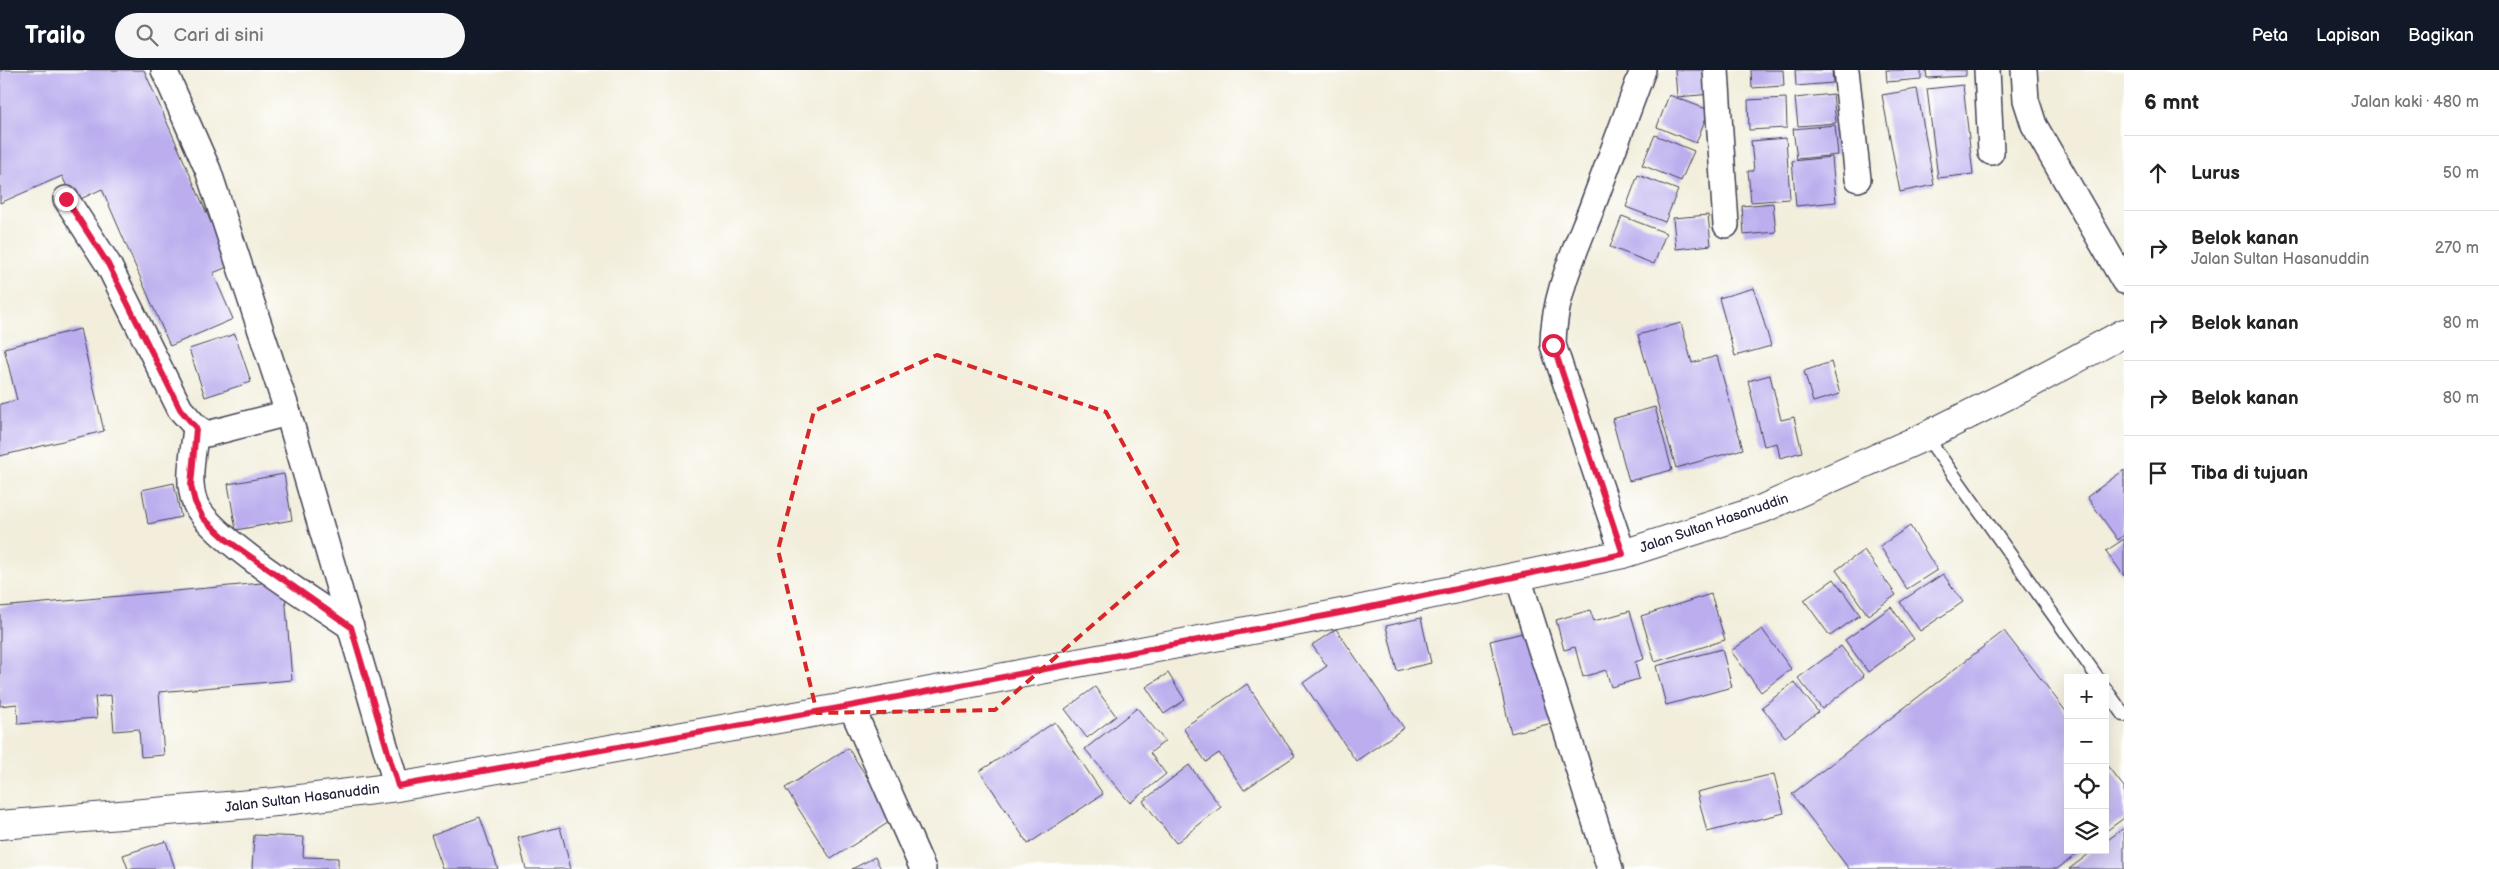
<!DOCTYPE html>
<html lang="id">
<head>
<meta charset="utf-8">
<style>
  body { margin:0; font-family:"Balsamiq Sans",sans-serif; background:#f6f6f6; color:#222 }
  .controls { position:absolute; right:15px; bottom:15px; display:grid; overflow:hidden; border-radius:0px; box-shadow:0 5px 20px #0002 }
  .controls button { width:45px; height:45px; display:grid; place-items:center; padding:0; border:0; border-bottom:1px solid #e0e0e0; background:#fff; color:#222; font:25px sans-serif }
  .stop { position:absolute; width:15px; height:15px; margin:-11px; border:4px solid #e11d48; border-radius:50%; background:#fff }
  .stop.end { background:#e11d48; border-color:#fff; box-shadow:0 1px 5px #0008 }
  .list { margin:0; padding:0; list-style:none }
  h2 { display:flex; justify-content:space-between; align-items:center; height:65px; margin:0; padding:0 20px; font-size:21px }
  h2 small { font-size:16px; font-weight:400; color:#767676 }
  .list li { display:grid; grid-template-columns:32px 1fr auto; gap:15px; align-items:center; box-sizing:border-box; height:75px; padding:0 20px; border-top:1px solid #e0e0e0 }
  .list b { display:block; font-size:19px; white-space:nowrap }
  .list p { margin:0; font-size:16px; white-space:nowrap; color:#767676 }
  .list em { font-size:16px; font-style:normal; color:#767676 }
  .icon { flex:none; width:28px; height:28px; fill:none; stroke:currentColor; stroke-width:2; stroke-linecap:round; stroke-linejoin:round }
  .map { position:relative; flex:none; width:2124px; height:799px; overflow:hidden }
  header { display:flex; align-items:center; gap:30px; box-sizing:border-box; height:70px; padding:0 25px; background:#111827; color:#fff }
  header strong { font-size:24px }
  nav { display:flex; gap:28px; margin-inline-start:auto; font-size:18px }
  .search { width:350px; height:45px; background:#f6f6f6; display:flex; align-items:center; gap:12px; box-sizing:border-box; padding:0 18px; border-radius:28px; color:#767676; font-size:19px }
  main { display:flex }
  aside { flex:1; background:#fff }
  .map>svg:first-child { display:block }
</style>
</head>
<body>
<header>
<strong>Trailo</strong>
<div class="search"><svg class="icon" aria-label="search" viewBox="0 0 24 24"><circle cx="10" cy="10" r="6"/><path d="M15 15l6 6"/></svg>Cari di sini</div>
<nav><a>Peta</a><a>Lapisan</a><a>Bagikan</a></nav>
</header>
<main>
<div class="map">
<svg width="2124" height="799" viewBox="0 0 2124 799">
  <rect width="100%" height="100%" fill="#fff"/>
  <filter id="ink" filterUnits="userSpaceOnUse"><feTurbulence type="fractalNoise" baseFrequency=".02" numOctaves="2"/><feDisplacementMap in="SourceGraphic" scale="10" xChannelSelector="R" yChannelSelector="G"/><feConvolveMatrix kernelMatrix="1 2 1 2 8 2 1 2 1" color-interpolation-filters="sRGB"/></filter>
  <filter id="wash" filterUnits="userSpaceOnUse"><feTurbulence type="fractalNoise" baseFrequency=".0096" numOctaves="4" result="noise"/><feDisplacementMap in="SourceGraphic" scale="20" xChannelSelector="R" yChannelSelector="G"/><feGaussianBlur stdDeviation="1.12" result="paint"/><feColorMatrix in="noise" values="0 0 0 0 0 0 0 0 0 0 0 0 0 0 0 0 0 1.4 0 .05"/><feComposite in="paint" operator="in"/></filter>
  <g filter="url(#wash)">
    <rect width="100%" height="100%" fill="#f2eedb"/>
    <g id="blocks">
      <g fill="#bbadee">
        <polygon points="3,0 144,0 230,196 213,203 233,249 170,276 102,119 74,132 62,106 0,133 0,1"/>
        <polygon points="1675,0 1710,0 1712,24 1677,27"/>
        <polygon points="1751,0 1783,0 1784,16 1752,18"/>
        <polygon points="1795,0 1832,0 1833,13 1796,16"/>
        <polygon points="1886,0 1921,0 1921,9 1887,12"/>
        <polygon points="1926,0 1966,0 1966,6 1927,8"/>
        <polygon points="1963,15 1973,104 1938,108 1927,19"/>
        <polygon points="1917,19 1934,115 1900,122 1882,25"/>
        <polygon points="1833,24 1836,53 1798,56 1795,28"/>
        <polygon points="1669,25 1709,40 1696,73 1657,57"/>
        <polygon points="1786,28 1787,58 1749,60 1748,30"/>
        <polygon points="1835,55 1838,85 1797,89 1793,59"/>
        <polygon points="1655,65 1694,81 1681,111 1642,95"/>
        <polygon points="1786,68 1790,129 1751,132 1748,101 1754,101 1751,71"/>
        <polygon points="1832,87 1836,132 1796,136 1792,91"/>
        <polygon points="1638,105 1678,120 1665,152 1626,137"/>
        <polygon points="1773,133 1776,162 1744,165 1742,136"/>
        <polygon points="1708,145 1711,175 1676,179 1673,148"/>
        <polygon points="1622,146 1666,163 1654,194 1610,177"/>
        <polygon points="1754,218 1771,276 1735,286 1719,228"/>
        <polygon points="1681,253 1692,293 1717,286 1743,379 1676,398 1638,265"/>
        <polygon points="80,259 104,361 0,386 0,334 17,330 4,278"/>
        <polygon points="235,264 251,312 205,327 189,279"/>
        <polygon points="1831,292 1840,324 1813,332 1804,301"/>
        <polygon points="1770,305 1781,350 1794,347 1802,382 1780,388 1777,373 1764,376 1748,311"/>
        <polygon points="1655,337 1672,400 1629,411 1612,349"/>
        <polygon points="2124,400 2124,465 2118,470 2087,427"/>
        <polygon points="284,404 292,450 236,460 228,414"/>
        <polygon points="174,413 181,447 148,454 142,420"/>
        <polygon points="1910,456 1937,500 1907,519 1880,476"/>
        <polygon points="2124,469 2124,506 2106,481"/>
        <polygon points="1864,480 1896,525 1868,545 1836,500"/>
        <polygon points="1943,504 1963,532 1920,561 1900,532"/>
        <polygon points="1834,509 1860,545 1830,566 1804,530"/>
        <polygon points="284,511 292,610 159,622 164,685 141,687 139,659 114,661 111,625 95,627 97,648 18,654 17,634 0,636 0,537"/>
        <polygon points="1711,524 1725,570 1655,592 1641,546"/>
        <polygon points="1891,537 1914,569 1868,602 1845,570"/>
        <polygon points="1590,540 1594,551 1630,541 1644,589 1635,592 1639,609 1611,617 1606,600 1583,607 1575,577 1564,580 1556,550"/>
        <polygon points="1421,548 1431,593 1397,601 1386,556"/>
        <polygon points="1336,559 1404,658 1356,691 1303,613 1327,596 1312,575"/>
        <polygon points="1539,559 1561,651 1511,663 1490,571"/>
        <polygon points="1762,559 1791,599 1761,622 1731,581"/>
        <polygon points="2004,561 2068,644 2068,780 2082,780 2057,799 1849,799 1792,724"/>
        <polygon points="1841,576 1864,606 1822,639 1798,608"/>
        <polygon points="1722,579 1732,617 1666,635 1656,596"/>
        <polygon points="1168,603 1185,630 1164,644 1146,617"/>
        <polygon points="1794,612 1818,642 1785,667 1762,637"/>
        <polygon points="1247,614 1295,686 1244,720 1219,683 1206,692 1183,658"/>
        <polygon points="1095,617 1116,646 1087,668 1065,639"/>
        <polygon points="1137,638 1165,671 1150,683 1166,704 1130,733 1085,679"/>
        <polygon points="1055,652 1103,724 1028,774 980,701"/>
        <polygon points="848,678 894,749 831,789 785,718"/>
        <polygon points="2105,693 2124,717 2124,748 2105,762"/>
        <polygon points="1189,695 1221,737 1176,773 1143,731"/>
        <polygon points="1774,704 1784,743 1707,762 1697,722"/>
        <polygon points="480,747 498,799 443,799 431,765"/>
        <polygon points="560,757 571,799 526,799 518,768"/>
        <polygon points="2124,758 2124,799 2069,799 2094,780 2105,780 2105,772"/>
        <polygon points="254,765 304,767 303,787 338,788 338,799 252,799"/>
        <polygon points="166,771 175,799 128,799 123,785"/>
        <polygon points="875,787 881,799 852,799"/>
      </g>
    </g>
  </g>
  <g filter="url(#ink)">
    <use href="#blocks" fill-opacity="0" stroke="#414153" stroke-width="1"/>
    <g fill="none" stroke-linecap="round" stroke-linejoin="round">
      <g stroke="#414153" stroke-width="15">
        <g id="service">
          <polyline points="1926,366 2098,608"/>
          <polyline points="2105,618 2124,645"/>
        </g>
      </g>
      <g stroke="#414153" stroke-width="28">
        <g id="minor">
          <polyline points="164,0 208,100 288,343 397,717"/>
          <polyline points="1716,0 1726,155"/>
          <polyline points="1846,0 1858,109"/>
          <polyline points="1987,0 1991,82"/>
          <polyline points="2024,0 2026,30 2034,55 2124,211"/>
          <polyline points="66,129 108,194 180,339 196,357 207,364 288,343"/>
          <path d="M196,357C194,381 186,410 195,433C209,467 316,533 351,557"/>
          <path d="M1623,484L1553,275C1553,228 1574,183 1591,140C1608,93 1626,47 1643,0"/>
          <polyline points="1518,507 1610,799"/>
          <polyline points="851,636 923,799"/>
        </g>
      </g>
      <g stroke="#414153" stroke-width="30">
        <polyline id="tertiary" points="0,755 276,732 397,717 851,636 1357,540 1623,484 1762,439 1926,366 2030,314 2124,263"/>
      </g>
      <use href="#service" stroke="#fff" stroke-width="12"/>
      <use href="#minor" stroke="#fff" stroke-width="25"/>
      <use href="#tertiary" stroke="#fff" stroke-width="28"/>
    </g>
  </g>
  <g fill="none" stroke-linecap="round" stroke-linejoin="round" filter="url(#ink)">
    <polyline stroke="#e11d48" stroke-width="6" points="66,129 108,194 180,339 196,358 191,416 195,432 203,448 227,470 351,557 398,716 850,636 1356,540 1623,484 1553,275"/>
  </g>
  <path fill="none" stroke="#d62828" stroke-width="4" stroke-dasharray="10 6" stroke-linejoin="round" d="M937,285L1106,342L1180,479L995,640L817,643L778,480L814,341Z"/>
  <g text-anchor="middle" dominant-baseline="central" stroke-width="4" stroke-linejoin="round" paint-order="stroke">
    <g font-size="14" fill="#22223b" stroke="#fff">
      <text transform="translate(1714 453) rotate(-19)">Jalan Sultan Hasanuddin</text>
      <text transform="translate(302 728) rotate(-7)">Jalan Sultan Hasanuddin</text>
    </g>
  </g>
</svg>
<div class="controls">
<button>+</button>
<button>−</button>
<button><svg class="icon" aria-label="locate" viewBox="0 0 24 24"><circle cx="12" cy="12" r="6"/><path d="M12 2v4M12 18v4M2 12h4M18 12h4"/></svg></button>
<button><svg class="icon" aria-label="layers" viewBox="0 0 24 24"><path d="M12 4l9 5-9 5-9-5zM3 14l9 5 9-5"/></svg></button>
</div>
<div class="stop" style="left:1553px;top:275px"></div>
<div class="stop end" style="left:66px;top:129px"></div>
</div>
<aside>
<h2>6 mnt<small>Jalan kaki · 480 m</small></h2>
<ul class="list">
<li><svg class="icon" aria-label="ahead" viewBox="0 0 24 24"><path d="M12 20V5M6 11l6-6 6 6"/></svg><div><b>Lurus</b></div><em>50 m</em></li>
<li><svg class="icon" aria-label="right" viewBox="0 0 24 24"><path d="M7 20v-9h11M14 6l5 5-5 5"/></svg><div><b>Belok kanan</b><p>Jalan Sultan Hasanuddin</p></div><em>270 m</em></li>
<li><svg class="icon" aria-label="right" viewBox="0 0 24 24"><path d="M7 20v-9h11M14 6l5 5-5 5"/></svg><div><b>Belok kanan</b></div><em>80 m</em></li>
<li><svg class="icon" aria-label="right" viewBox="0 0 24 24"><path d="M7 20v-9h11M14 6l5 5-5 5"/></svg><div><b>Belok kanan</b></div><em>80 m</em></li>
<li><svg class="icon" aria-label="arrive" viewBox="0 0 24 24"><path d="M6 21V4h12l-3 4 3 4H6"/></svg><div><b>Tiba di tujuan</b></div></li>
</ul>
</aside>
</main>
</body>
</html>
